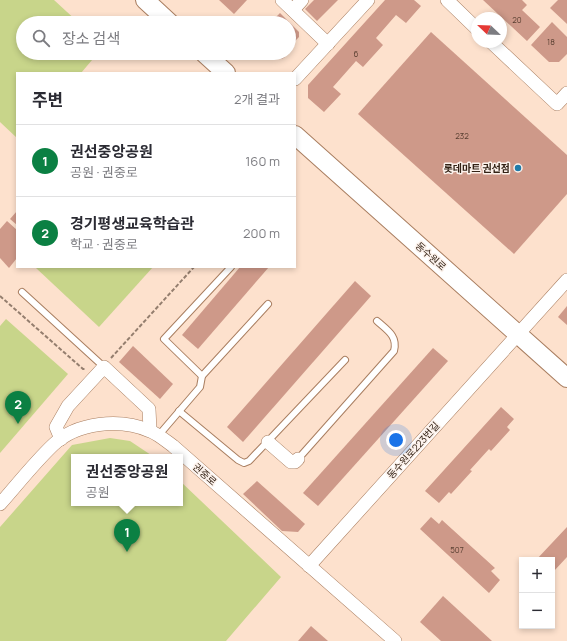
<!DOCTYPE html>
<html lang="ko">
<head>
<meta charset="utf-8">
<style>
  body { margin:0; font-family:Manrope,"Noto Sans KR",sans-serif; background:#f7f7f7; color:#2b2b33 }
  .controls { position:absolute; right:12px; bottom:12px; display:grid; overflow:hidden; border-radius:0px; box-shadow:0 2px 6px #0003 }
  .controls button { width:36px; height:36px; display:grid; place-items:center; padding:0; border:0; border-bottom:1px solid #e1e1e2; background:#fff; color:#2b2b33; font:20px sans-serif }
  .compass { position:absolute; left:471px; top:12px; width:36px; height:36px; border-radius:50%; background:#fff; box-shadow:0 2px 6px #0003; rotate:293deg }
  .you { position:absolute; left:396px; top:440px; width:14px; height:14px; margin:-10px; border:3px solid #fff; border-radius:50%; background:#1a73e8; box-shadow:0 0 0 6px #1a73e833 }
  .badge { display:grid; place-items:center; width:26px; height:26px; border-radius:50%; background:#0b8043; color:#fff; font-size:13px; font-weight:700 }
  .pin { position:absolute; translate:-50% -33px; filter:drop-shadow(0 1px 2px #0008) }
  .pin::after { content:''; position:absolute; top:21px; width:14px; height:12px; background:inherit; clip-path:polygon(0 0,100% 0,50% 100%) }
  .popup { position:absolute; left:71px; top:454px; width:112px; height:52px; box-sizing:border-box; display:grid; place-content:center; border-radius:0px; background:#fff; filter:drop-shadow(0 1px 3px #0005); font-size:13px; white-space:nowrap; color:#7c7c81 }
  .popup b { font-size:15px; color:#2b2b33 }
  .popup::after { content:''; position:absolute; left:50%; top:100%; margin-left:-8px; border:8px solid transparent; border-top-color:#fff }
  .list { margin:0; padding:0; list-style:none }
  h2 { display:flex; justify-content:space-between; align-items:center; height:52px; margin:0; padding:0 16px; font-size:17px }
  h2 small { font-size:13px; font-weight:400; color:#7c7c81 }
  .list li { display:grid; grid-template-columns:26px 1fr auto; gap:12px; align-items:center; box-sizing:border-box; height:72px; padding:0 16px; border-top:1px solid #e1e1e2 }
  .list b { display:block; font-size:15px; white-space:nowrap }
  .list p { margin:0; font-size:13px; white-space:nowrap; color:#7c7c81 }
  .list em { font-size:13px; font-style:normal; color:#7c7c81 }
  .icon { flex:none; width:22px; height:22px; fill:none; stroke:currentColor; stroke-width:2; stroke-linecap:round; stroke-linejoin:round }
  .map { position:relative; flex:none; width:567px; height:641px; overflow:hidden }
  .search { position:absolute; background:#fff; box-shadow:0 2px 6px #0003; left:16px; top:16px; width:280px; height:44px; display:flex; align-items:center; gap:10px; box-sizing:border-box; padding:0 14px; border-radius:22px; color:#7c7c81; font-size:15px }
  .panel { position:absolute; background:#fff; box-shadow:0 2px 6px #0003; left:16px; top:72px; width:280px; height:196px; border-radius:0px }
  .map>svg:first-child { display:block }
</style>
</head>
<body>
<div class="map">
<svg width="567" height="641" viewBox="0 0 567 641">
  <rect width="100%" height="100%" fill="#fde1cd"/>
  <g fill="#c8d58a">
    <polygon points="0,0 54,0 79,23 23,23 23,53 98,53 81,73 17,73 17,138 0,122"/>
    <polygon points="37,267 153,267 99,327 36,268"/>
    <polygon points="6,319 68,374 0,453 0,326"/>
    <polygon points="110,438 130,441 154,457 74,457 74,503 180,503 180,481 281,577 226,641 0,641 0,527 72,445"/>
  </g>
  <g fill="#ce9989">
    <polygon points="219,0 247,0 234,14"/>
    <polygon points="314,0 338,0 317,21 305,9"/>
    <polygon points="385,0 414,0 421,6 406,23 396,15 376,38 383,45 363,67 356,61 333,87 341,94 324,112 308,98 308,85"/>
    <polygon points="483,0 522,0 527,5 522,10 540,27 527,41"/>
    <polygon points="558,0 567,0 567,24 550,8"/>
    <polygon points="280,13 299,32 299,37 289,47 289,23 270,23"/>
    <polygon points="552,22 567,37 567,54 559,62 549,62 531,45"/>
    <polygon points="431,32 567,155 567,194 514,254 358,114"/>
    <polygon points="275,53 283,53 282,54 285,57 282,59"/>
    <polygon points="17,211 17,225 10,219"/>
    <polygon points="7,221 17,230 17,258 9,268 0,258 0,229"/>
    <polygon points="240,267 269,267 198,349 182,335"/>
    <polygon points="355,281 371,296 243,442 227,427"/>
    <polygon points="567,306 567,325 558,317"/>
    <polygon points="133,346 173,384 160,399 119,362"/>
    <polygon points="433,348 448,361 318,506 303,493"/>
    <polygon points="501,407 514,419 507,427 510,430 491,451 489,449 470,470 472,471 451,494 449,492 439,503 425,491"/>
    <polygon points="257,481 305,524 298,532 282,531 243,494"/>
    <polygon points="431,517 439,524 442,520 495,568 491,571 500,580 489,593 420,529"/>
    <polygon points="567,527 567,557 554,571 552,570 552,560 536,560"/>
    <polygon points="443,596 492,641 441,641 420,622"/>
    <polygon points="311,626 328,641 298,641"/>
  </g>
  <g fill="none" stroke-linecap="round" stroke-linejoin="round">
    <g stroke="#a97e60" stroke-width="8">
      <g id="lane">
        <polyline points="22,292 104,367"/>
        <polyline points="202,376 164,339 231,267"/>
        <polyline points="179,411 238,460 244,463 249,461 345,360"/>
        <polyline points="158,436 200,387 202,376 268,304"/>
        <path d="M298,459L394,351C398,336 387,330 377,321"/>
      </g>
    </g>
    <g stroke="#a97e60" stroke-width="14">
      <g id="street">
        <polyline points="282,0 328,44"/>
        <polyline points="447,0 477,29"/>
        <polyline points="293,10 302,0"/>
        <polyline points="491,42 557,104 567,93"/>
        <polyline points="295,79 368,0"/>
        <polyline points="61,439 56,427 68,406 104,367 149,409 150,430"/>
        <polyline points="268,442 291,462 295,462 298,459"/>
        <path d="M0,504C17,485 34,463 53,445C77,422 120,418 150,431C158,434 166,441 173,446L395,641"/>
        <polyline points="309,566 567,280"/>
      </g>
    </g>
    <g stroke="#a97e60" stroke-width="20">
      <g id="secondary">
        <polyline points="145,0 170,23"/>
        <polyline points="204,53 226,73"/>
        <polyline points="295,135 567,378"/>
      </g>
    </g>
    <g stroke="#947e6e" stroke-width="2" stroke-dasharray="4 2" stroke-linecap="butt">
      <polyline points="0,296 83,369 85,369"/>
      <polyline points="111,358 194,267"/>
    </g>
    <use href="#lane" stroke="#fff" stroke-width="6"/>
    <use href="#street" stroke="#fff" stroke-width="13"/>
    <use href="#secondary" stroke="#fff" stroke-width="18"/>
  </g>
  <circle fill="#207ba9" stroke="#fcf2ec" stroke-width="1.5" cx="518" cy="168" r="4"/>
  <g text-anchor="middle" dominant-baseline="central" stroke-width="3" stroke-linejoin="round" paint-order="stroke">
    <g font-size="8" fill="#5a4032">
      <text x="517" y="19">20</text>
      <text x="551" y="41">18</text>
      <text x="356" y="53">6</text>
      <text x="462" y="135">232</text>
      <text x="457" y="549">507</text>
    </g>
    <g font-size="10" font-weight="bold" fill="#332215" stroke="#fcf2ec" text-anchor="end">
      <text x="510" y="168">롯데마트 권선점</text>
    </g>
    <g font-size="10" fill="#332215" stroke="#fcf2ec">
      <text transform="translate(431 256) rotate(42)">동수원로</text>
      <text transform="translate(413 450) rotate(-48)">동수원로223번길</text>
      <text transform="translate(205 474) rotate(41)">권중로</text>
    </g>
  </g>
</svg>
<div class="controls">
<button>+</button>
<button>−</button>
</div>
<svg class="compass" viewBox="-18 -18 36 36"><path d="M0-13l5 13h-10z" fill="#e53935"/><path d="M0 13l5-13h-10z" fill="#7c7c81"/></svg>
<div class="you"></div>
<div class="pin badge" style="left:127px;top:552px">1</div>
<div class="popup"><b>권선중앙공원</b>공원</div>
<div class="pin badge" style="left:18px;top:424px">2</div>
<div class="search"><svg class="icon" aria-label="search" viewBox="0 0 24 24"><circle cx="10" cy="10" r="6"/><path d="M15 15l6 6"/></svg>장소 검색</div>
<section class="panel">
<h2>주변<small>2개 결과</small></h2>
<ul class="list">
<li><span class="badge">1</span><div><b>권선중앙공원</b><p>공원 · 권중로</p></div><em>160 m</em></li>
<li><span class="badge">2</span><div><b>경기평생교육학습관</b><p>학교 · 권중로</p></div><em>200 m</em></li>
</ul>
</section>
</div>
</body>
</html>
